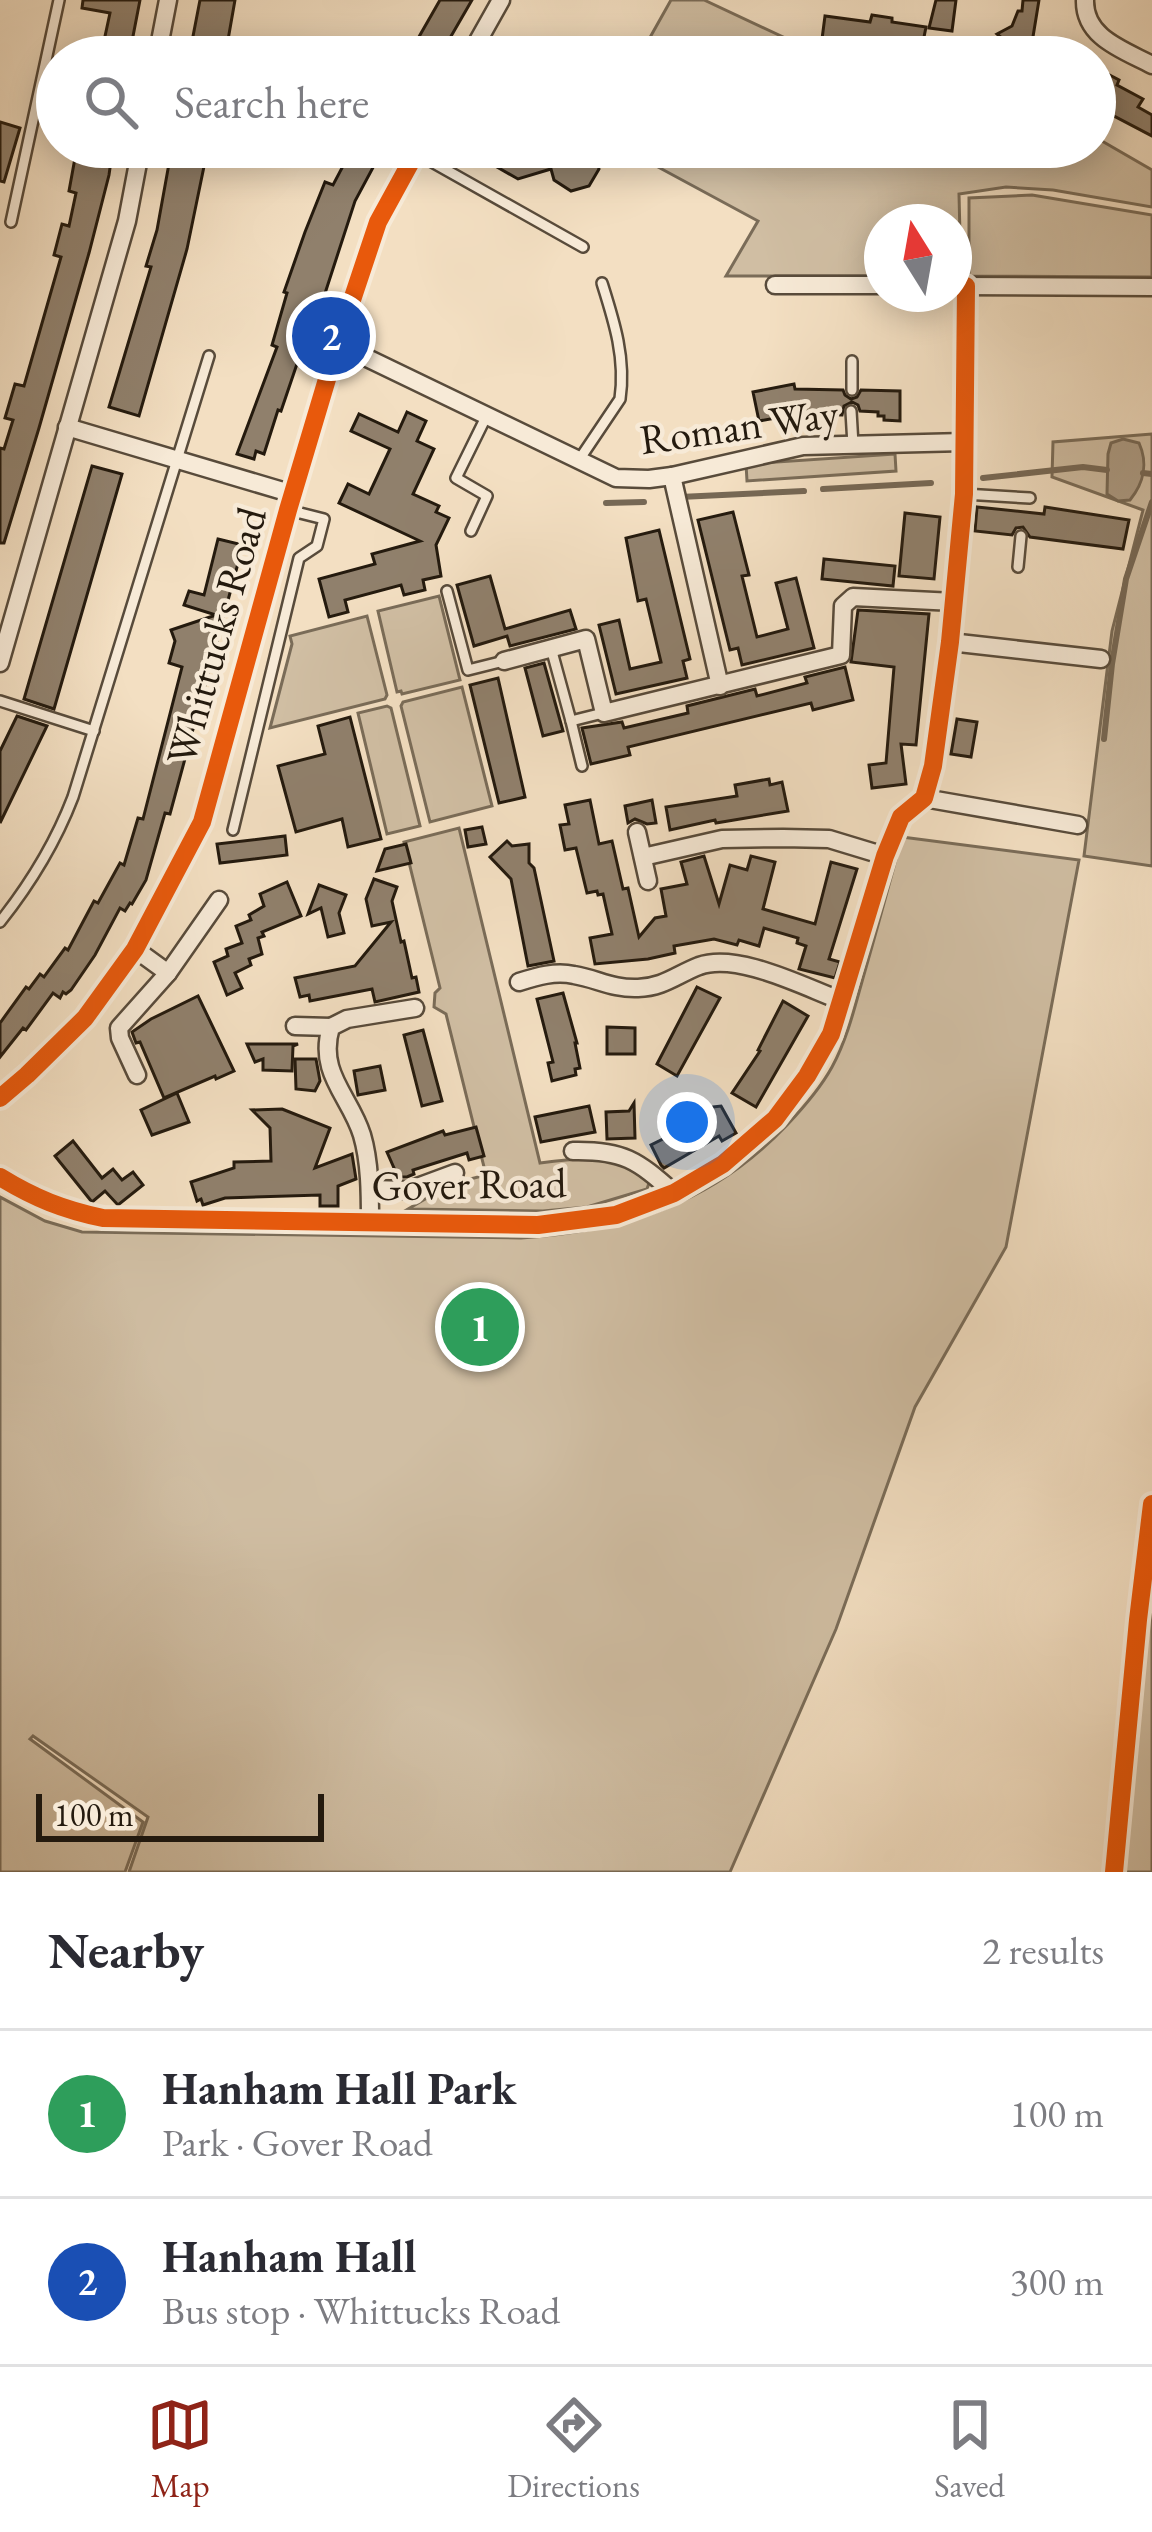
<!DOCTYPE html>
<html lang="en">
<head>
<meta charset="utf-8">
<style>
  body { margin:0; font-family:"EB Garamond",serif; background:#f2f2f3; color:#2b2b33 }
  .compass { position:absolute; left:864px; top:204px; width:108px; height:108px; border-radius:50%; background:#fff; box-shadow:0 6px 30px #0003; rotate:349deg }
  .scale { position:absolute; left:36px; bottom:30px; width:288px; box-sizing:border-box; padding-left:12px; border:6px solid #241a0e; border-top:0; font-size:33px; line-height:42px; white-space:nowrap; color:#241a0e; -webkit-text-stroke:9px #f7ead7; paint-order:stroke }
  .you { position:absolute; left:687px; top:1122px; width:42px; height:42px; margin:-30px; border:9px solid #fff; border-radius:50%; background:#1a73e8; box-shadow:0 0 0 18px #1a73e833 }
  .badge { display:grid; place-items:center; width:78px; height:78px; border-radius:50%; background:#8f2418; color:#fff; font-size:39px; font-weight:700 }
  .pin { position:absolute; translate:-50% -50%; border:6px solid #fff; box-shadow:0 3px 12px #0006 }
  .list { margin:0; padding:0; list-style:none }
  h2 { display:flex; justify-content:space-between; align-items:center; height:156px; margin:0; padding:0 48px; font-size:51px }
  h2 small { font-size:39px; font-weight:400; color:#7c7c81 }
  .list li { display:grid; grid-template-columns:78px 1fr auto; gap:36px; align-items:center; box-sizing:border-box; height:168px; padding:0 48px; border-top:3px solid #e1e1e2 }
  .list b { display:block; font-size:45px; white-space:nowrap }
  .list p { margin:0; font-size:39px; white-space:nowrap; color:#7c7c81 }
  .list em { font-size:39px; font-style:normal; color:#7c7c81 }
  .icon { flex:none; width:66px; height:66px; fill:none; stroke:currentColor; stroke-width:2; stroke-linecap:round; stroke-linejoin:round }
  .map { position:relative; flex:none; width:1152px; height:1872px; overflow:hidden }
  .search { position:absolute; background:#fff; box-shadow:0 6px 30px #0003; left:36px; right:36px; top:36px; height:132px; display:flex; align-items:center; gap:30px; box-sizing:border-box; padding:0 42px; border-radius:66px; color:#7c7c81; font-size:45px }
  .sheet { height:492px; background:#fff }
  nav { display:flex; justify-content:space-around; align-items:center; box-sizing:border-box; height:168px; border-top:3px solid #e1e1e2; background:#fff; font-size:33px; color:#7c7c81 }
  nav a { display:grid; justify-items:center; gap:6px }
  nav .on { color:#8f2418 }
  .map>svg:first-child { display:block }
</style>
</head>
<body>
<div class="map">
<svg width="1152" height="1872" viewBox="0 0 1152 1872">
  <rect width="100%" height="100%" fill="#f3dfc2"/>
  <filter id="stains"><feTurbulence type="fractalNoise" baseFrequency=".00167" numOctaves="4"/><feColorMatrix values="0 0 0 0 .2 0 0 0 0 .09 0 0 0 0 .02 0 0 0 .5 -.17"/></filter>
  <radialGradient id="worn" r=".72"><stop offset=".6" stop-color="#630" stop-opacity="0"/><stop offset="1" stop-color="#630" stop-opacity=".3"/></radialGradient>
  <g fill="#d0bea3" stroke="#7a6c58" stroke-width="3">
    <polygon points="671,0 704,0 826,57 639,57"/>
    <polygon points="1095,137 1152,170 1152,207 1053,190 1006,187 959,194 961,277 954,277 954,222 882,222 882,276 726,276 758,221 621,147 1095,147"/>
    <polygon points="1032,195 1152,215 1152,277 969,276 969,198"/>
    <polygon points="1152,434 1152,866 1084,856 1112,631 1143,510 1052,477 1053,442"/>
    <polygon points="895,454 896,471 747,481 746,464"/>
    <polygon points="439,596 460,680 402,694 401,691 397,692 378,611"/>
    <polygon points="367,616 387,695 385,699 270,728 292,644 290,636"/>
    <polygon points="462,687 492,806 430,822 401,706 403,702"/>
    <polygon points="387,706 391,708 420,826 387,834 358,713"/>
    <path d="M459,828L540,1163C577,1158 622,1152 649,1183L647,1189L587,1207L543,1211L408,1209L451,1184L486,1175L446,1014L434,1007L435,993L440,988L404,842Z"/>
    <path d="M902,837L1079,860L1006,1247L915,1407L836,1629L730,1872H129L148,1817L33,1736L30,1739L143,1822L125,1872H0V1197L45,1221L82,1232L521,1238C626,1231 713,1203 787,1125C804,1107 820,1089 832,1067C848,1038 856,1002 865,971C878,926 890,881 902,837Z"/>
    <polygon points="1152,1550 1152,1872 1119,1872 1144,1603"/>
  </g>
  <path fill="#ad9c85" stroke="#766855" stroke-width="3" d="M1123,439L1139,443C1148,463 1144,483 1130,500L1118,501L1107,494L1108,454L1111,443Z"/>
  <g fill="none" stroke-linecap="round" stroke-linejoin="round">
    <g stroke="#766855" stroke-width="6">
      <polyline points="1143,473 1152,474"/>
      <polyline points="983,478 1083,467 1107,470"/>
      <polyline points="823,489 931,483"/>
      <polyline points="680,497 804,491"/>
      <polyline points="606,503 644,502"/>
      <polyline points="1104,739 1112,664 1126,579 1152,502"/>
    </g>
  </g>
  <g fill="#90806c" stroke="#241a0e" stroke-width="3">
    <polygon points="83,0 140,0 129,57 101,55 110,13 82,8"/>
    <polygon points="200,0 235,0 225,57 189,57"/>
    <polygon points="440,0 472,0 439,57 426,57 412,49"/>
    <polygon points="936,0 956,0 952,31 929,28"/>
    <polygon points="1023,0 1039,0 1031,49 1010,45 997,34 1012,26 1018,11 1022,11"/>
    <polygon points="872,15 892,18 892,22 926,27 921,52 887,47 887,51 866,48 867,45 822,39 825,16 870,22"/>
    <polygon points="1102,71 1119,80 1117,85 1143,99 1138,107 1152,115 1152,136 1095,106 1095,74 1100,76"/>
    <polygon points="0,122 20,128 4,182 0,181"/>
    <polygon points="77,147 113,147 109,175 89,253 39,428 4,543 0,543 0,448 4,449 13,420 5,418 15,384 24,386 61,257 54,255 62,224 69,226 76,193 69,191"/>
    <polygon points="172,147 208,147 187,249 139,416 109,407 151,267 146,266 157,230"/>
    <polygon points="353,147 384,147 355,201 317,318 321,319 308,357 300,355 281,411 278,410 264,454 256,451 254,459 237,454 277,347 272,345 287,293 284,292 305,232 325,182 333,185"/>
    <polygon points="492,147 594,147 599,169 589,186 571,191 554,180 551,169 518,179 497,167"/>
    <polygon points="794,384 795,389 843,390 845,395 851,399 857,397 861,390 900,391 900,421 884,420 884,416 878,416 878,412 860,411 858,405 852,402 844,406 842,415 798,414 759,421 753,392"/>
    <polygon points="407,412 426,421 417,441 434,449 413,494 439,506 436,512 449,518 436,545 441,576 423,580 425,590 404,595 401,585 345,600 348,612 329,617 319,579 375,564 372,554 420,541 339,503 348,484 369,494 390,449 351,431 359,414 398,432"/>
    <polygon points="92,466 122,474 54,709 24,699"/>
    <polygon points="977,507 1044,514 1045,507 1129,520 1123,549 1030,537 1023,527 1016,528 1012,535 975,531"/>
    <polygon points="733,512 749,575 742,576 757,637 788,629 776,583 796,578 814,648 742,665 738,648 730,650 698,520"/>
    <polygon points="905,513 940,517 934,579 899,576"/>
    <polygon points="659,530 690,659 683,661 687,678 616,694 599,625 619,620 630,669 661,662 646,599 638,601 626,538"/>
    <polygon points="218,539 243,545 170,814 165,813 146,880 132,904 130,903 125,911 120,908 95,955 71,990 66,994 63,992 60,998 53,993 26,1030 23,1028 0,1057 0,1023 26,987 29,989 40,974 44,977 65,948 68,950 94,901 98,903 120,863 124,865 138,818 143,819 182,667 169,663 175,641 171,630 216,615 184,605 189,591 204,595"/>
    <polygon points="824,559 895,566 893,586 822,579"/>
    <polygon points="490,576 505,629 570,610 576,629 510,646 507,636 474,646 457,585"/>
    <polygon points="858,610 929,614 916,745 901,744 906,784 872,788 869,765 886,763 894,667 851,662"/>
    <polygon points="544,663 563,731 543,736 525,668"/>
    <polygon points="845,667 853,700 813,710 811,703 628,747 630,755 591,764 582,728 622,722 624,728 688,713 687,706 755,689 757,696 807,683 805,677"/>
    <polygon points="498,678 525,797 499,803 470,685"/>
    <polygon points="17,716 47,726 0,823 0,751"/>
    <polygon points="350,717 381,839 348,847 342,819 296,832 278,766 325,754 318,726"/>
    <polygon points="957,719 977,722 971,757 951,754"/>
    <polygon points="769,779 770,785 782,782 788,811 716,823 715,820 670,830 666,807 737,796 735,785"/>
    <polygon points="590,800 599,844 612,841 623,889 628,888 639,937 655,918 666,916 661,889 687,884 681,862 704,856 719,904 730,865 747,870 751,856 775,862 763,909 815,924 831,862 857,869 829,959 840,962 835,978 799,969 806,946 797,943 798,938 764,928 759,946 739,940 737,945 714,939 674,946 675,953 648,959 595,964 590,938 612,934 603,894 598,895 597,891 587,893 576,848 565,850 560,825 569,824 565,805"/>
    <polygon points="652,800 656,823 647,824 635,819 628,823 625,806"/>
    <polygon points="482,827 486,844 468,847 465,830"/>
    <polygon points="285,836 287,855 220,863 217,844"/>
    <polygon points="507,841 512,846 529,844 529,863 534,868 554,961 528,966 511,879 490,857"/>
    <polygon points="406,844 411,863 377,871 385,849"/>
    <polygon points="374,879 397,887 392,901 401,942 404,941 412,978 416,977 419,992 375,1002 372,989 310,1001 309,995 300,997 295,978 355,966 391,922 372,926 366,899"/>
    <polygon points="287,882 301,916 262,932 264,936 258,938 262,954 249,959 251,965 235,973 242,988 227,995 214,962 228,956 226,949 242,943 236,926 251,920 249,915 264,906 260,894"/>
    <polygon points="319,885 346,895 339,913 344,933 328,937 321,908 308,914"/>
    <polygon points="697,987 720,998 677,1076 657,1064"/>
    <polygon points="563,993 577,1043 575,1043 580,1068 575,1069 576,1075 552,1081 548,1063 553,1062 537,999"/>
    <polygon points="198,996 234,1071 216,1079 215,1076 164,1098 140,1042 136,1043 132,1032 151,1019"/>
    <polygon points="783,1001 808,1016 756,1107 732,1093 760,1051 758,1050"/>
    <polygon points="607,1027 635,1028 635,1054 607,1054"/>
    <polygon points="423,1030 442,1101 422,1106 404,1035"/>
    <polygon points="247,1044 298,1044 293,1046 292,1071 263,1070 263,1059 255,1062"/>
    <polygon points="295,1059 316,1059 320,1081 315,1091 296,1089"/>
    <polygon points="380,1066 385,1090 358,1095 354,1071"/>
    <polygon points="177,1093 189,1122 152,1135 141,1110"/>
    <polygon points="634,1103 635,1138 607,1139 606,1112 629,1111"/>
    <polygon points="589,1106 595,1132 541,1142 535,1117"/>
    <polygon points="721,1106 736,1133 722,1141 719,1136 664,1168 661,1165 651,1145 679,1131 678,1128 713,1107"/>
    <polygon points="282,1109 330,1128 315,1168 352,1154 356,1179 338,1186 338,1206 320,1206 320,1195 225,1198 203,1205 201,1199 197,1201 191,1182 234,1168 234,1162 271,1161 270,1128 252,1110"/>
    <polygon points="476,1127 484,1156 469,1160 467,1153 413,1170 414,1174 407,1177 398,1177 387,1152 443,1131 445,1135"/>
    <polygon points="73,1141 102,1178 113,1169 122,1180 133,1172 143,1185 118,1205 105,1191 92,1202 55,1156"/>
  </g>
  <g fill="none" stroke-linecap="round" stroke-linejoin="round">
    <g stroke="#584b3b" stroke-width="14">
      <g id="lane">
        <polyline points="416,153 583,247"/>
        <polyline points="11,222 59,0"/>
        <polyline points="852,390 852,361"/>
        <polyline points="851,411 853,445"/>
        <path d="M579,460L620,399C626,358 614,321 602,283"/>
        <polyline points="964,494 1030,498"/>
        <polyline points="471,531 487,496 456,478 487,415"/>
        <polyline points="1018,567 1021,536"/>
        <polyline points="447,591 468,670 504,661"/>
        <polyline points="551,648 571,721 603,713"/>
        <polyline points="0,701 94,731"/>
        <polyline points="571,721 582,766"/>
        <polyline points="233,830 299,558 317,546 324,519 288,510"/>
        <path d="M0,922C31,883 55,844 73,797L209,356"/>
      </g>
    </g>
    <g stroke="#584b3b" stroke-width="21">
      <g id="street">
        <path d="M1085,0C1084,38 1124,50 1152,65"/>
        <polyline points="157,57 168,0"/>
        <polyline points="469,57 501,0"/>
        <polyline points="775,285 882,285"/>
        <polyline points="954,286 1152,287"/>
        <polyline points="338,344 616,478 649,479 672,476 803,446 964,442"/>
        <polyline points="67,427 293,494"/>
        <polyline points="672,476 720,686"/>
        <polyline points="950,642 1101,659"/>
        <polyline points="504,661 586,639 604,713 841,655 843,606 853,597 954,602"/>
        <polyline points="0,663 127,221 141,147"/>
        <polyline points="924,798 1078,825"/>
        <polyline points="637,832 648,881"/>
        <polyline points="643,857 722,839 783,838 829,839 885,856"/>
        <polyline points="135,949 168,973"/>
        <path d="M519,982C538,976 555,971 574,975C598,979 612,989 638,988C664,987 676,975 699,966C738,952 804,987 842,1001"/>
        <polyline points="295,1026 331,1027"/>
        <polyline points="137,1075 120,1038 119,1028 168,973 219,900"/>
        <polyline points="0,1098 27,1075 85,1018 135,949 202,822 288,510 339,339 378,222 419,147"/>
        <path d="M573,1151C623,1150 637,1160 674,1193"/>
        <path d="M0,1177C34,1198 64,1210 103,1218L538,1225L616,1215L674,1193L723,1164L775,1119L807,1076L831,1034L885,856L901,817L924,798L933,766L950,642L964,494L966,286"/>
        <polyline points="370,1189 409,1190 455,1173"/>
        <path d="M370,1222C370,1194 370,1162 362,1135C350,1096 317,1073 331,1027L347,1019L415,1008"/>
      </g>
    </g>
    <use href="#lane" stroke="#f7ead7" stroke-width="9"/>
    <use href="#street" stroke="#f7ead7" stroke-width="16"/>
    <g stroke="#f7ead7" stroke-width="26">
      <g id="cycleway">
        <polyline points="0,1098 27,1075 85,1018 135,949 202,822 288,510 339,339 378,222 419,147"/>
        <path d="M0,1177C34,1198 64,1210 103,1218L538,1225L616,1215L674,1193L723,1164L775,1119L807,1076L831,1034L885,856L901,817L924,798L933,766L950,642L964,494L966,286"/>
        <polyline points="1114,1872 1138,1620 1152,1504"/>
      </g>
    </g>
    <use href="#cycleway" stroke="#e8590c" stroke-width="18"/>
  </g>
  <g text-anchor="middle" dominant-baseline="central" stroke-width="9" stroke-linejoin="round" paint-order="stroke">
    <g font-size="42" fill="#241a0e" stroke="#f7ead7">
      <text transform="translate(739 426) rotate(-8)">Roman Way</text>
      <text transform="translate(216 636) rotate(-74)">Whittucks Road</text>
      <text transform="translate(469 1184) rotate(-1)">Gover Road</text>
    </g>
  </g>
  <rect width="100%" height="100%" filter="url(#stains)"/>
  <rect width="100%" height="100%" fill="url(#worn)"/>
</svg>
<svg class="compass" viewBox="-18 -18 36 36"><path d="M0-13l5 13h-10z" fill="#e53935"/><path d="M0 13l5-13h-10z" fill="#7c7c81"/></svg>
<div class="scale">100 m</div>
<div class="you"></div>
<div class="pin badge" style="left:480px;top:1327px;background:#2e9e5b">1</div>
<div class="pin badge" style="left:331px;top:336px;background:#1a4fb4">2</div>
<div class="search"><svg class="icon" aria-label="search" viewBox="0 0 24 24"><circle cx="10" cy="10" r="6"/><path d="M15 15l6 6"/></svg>Search here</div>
</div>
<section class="sheet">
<h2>Nearby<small>2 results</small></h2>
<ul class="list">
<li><span class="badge" style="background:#2e9e5b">1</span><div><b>Hanham Hall Park</b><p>Park · Gover Road</p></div><em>100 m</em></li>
<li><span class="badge" style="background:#1a4fb4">2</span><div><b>Hanham Hall</b><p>Bus stop · Whittucks Road</p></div><em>300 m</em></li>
</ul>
</section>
<nav>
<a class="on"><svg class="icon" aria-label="map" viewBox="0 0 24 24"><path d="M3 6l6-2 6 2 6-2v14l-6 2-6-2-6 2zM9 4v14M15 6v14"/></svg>Map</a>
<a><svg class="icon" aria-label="directions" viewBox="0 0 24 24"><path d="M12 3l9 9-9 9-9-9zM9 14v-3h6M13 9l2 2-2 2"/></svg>Directions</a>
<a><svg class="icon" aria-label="saved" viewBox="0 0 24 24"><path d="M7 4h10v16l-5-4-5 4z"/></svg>Saved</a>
</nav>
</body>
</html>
